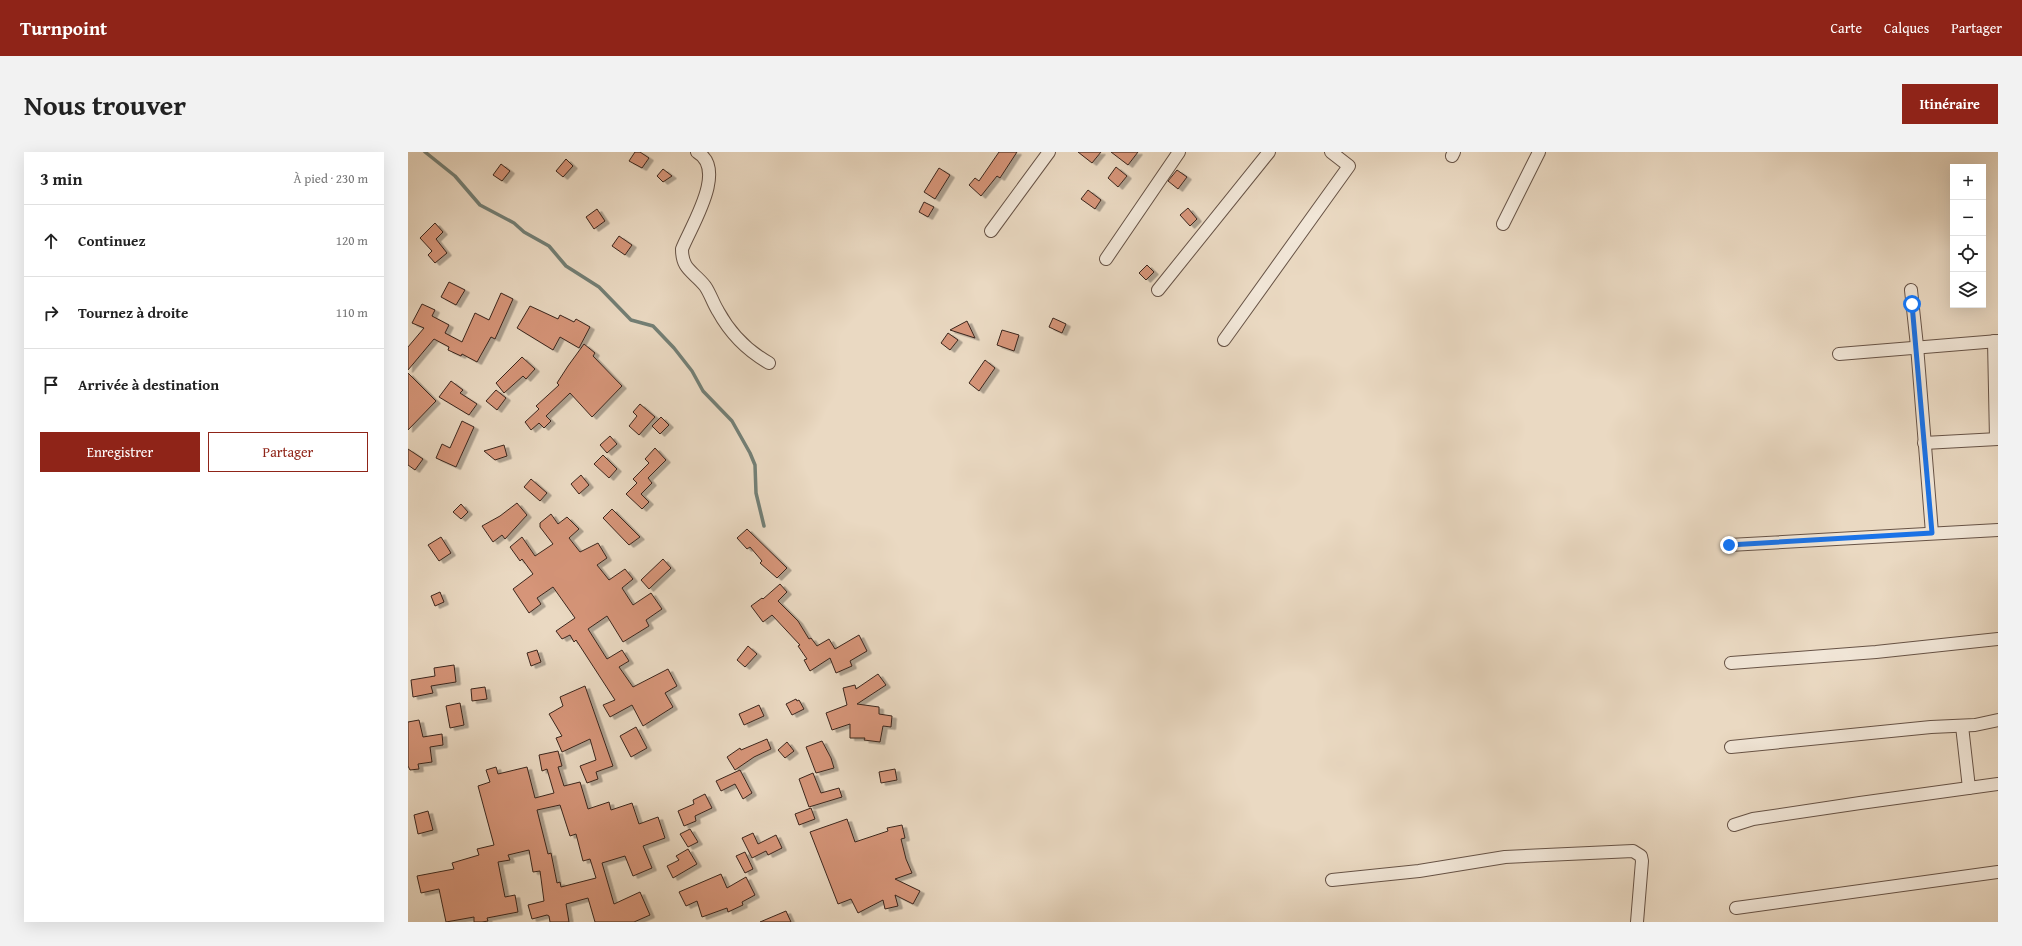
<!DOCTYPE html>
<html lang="fr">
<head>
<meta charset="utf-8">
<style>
  body { margin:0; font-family:"Gentium Book Plus",serif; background:#f2f2f2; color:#222 }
  .controls { position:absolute; right:12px; top:12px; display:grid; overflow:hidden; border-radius:0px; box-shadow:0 4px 16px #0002 }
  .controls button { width:36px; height:36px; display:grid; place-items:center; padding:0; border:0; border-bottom:1px solid #e0e0e0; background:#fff; color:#222; font:20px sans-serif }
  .stop { position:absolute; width:12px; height:12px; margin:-9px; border:3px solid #1a73e8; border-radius:50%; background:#fff }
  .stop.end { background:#1a73e8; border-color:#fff; box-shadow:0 1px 4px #0008 }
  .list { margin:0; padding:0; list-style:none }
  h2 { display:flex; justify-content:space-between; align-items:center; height:52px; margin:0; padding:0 16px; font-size:17px }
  h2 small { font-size:13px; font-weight:400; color:#767676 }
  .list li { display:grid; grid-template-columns:26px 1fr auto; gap:12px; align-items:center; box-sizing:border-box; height:72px; padding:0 16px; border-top:1px solid #e0e0e0 }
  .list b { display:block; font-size:15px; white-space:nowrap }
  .list em { font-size:13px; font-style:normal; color:#767676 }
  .actions { display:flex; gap:8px; padding:12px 16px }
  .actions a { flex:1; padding:9px 0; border:1px solid #8f2418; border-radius:0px; text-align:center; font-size:14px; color:#8f2418 }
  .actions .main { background:#8f2418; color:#fff }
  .icon { flex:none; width:22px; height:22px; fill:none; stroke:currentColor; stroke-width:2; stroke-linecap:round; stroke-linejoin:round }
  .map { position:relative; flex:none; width:1590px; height:770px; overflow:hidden; border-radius:0px }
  header { display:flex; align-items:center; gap:24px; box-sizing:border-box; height:56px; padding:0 20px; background:#8f2418; color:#fff }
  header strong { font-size:19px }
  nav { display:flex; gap:22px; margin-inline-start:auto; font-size:14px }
  .intro { display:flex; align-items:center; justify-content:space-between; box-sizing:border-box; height:96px; padding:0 24px }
  h1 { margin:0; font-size:28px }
  .button { padding:10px 18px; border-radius:0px; background:#8f2418; color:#fff; font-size:14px; font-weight:700 }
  main { display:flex; gap:24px; padding:0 24px }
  aside { flex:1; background:#fff; border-radius:0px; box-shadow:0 4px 16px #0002 }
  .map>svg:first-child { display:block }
</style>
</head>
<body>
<header>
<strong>Turnpoint</strong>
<nav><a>Carte</a><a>Calques</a><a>Partager</a></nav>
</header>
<div class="intro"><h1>Nous trouver</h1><a class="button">Itinéraire</a></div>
<main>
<aside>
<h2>3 min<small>À pied · 230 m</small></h2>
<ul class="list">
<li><svg class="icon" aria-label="ahead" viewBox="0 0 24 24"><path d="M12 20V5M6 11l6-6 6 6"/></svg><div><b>Continuez</b></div><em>120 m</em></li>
<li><svg class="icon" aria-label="right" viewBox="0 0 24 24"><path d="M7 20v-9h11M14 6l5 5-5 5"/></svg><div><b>Tournez à droite</b></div><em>110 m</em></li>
<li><svg class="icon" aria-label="arrive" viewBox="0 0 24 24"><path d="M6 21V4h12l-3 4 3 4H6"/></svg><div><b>Arrivée à destination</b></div></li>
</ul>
<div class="actions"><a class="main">Enregistrer</a><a>Partager</a></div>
</aside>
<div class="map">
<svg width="1590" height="770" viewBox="0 0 1590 770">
  <defs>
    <filter id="shadow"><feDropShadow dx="4.5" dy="2.5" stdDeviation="0" flood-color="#0004"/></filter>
  </defs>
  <rect width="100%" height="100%" fill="#ead9c2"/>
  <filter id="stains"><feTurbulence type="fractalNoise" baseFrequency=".005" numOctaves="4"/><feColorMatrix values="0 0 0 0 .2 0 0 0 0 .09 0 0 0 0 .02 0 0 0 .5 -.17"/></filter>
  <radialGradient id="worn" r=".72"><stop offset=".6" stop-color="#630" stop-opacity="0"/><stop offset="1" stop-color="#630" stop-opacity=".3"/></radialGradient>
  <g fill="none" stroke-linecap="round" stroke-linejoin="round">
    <polyline stroke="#737f75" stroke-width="3.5" points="17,0 47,24 72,53 106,71 116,80 141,94 158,114 191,135 223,168 245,174 266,196 284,219 295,239 324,269 342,301 347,313 348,341 356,374"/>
  </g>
  <g fill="#d69579" stroke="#3b261d" fill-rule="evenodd" filter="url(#shadow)">
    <polygon points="227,0 232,0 241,6 234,16 221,9"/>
    <polygon points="591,0 609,0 592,26 589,24 573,44 561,33 567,26 571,29"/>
    <polygon points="670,0 693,0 684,11"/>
    <polygon points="703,0 730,0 720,13"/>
    <polygon points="158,7 165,14 155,25 148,19"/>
    <polygon points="93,12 102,19 94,29 85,23"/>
    <polygon points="708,15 719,24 710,35 700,26"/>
    <polygon points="531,16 542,23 527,47 516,40"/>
    <polygon points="255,17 264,24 255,30 249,24"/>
    <polygon points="769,18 779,25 770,37 760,29"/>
    <polygon points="680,38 693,48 687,57 673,47"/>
    <polygon points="516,50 526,55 520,65 511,60"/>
    <polygon points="780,56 789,67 782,74 772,63"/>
    <polygon points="189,57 197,69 186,77 178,65"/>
    <polygon points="27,71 35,80 28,87 39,101 27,111 20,103 24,99 12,86"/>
    <polygon points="211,84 224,93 217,103 204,94"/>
    <polygon points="739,113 746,120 738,128 731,121"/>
    <polygon points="41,130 57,138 48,153 33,145"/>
    <polygon points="93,141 105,147 87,187 83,185 69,210 54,202 53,204 40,198 41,195 26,187 0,218 0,195 16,176 4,171 14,152 27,158 24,164 41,173 37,181 54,190 67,161 81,168"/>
    <polygon points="122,154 150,167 152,163 166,170 168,167 182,175 171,196 152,185 145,198 109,176"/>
    <polygon points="645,166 658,172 654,181 641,175"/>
    <polygon points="559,169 567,186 542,178"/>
    <polygon points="594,178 611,183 606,199 589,193"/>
    <polygon points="540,181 550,188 542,198 533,191"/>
    <polygon points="176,192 187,201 185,204 214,234 184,265 162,241 138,264 143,269 136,276 131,271 123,278 117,270 131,257 128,254 151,233 149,231 160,214"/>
    <polygon points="114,205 127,217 118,227 115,224 96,241 88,231"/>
    <polygon points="577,208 587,216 571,239 561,231"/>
    <polygon points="0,221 28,249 0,278"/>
    <polygon points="43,229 55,238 52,241 69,252 61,263 31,245"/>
    <polygon points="88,238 98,246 89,258 78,249"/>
    <polygon points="232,252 247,265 231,283 221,274 229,264 225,260"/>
    <polygon points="253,265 261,273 252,282 244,274"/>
    <polygon points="54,269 66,275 48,315 28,306 34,292 42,296"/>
    <polygon points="202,284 209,292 199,301 192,293"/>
    <polygon points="96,293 99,304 87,308 76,299"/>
    <polygon points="247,296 258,308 240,326 244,331 233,342 241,350 234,357 218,342 229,331 225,327 241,311 237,307"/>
    <polygon points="0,297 15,307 7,318 0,313"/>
    <polygon points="195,303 209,317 201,326 186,312"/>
    <polygon points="173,323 181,333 171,342 163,332"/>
    <polygon points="123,327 139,341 132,349 116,335"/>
    <polygon points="109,351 119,363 97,387 94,383 85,390 74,374 92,364"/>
    <polygon points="53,352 60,360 53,367 45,360"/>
    <polygon points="204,357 232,385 221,393 195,366"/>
    <polygon points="143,362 150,372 159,365 171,377 161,386 172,400 190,391 199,406 189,413 201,428 217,417 225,427 214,436 225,453 243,441 254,457 238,468 241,474 215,490 199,464 180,477 199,507 214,498 221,509 211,515 225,535 260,517 269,534 257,541 265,555 235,574 224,553 202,565 195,553 207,548 168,488 166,490 162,483 154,487 148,479 167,466 145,435 129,446 133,452 121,461 105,437 125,422 114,407 112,409 102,395 114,385 127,404 145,392 132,375 132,371"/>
    <polygon points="339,377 379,416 369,426 352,411 354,409 342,395 339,397 329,386"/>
    <polygon points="33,385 43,401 31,409 20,393"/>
    <polygon points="255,407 263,416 241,437 233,428"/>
    <polygon points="372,432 379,440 370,449 390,469 401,487 403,486 409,494 421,487 427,497 451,483 459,499 442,509 444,514 428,521 422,506 402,519 396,508 399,507 390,494 392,493 364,463 355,470 343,454 354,446 355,447"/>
    <polygon points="32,440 36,450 27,454 23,444"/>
    <polygon points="340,494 349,502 337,515 329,508"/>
    <polygon points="129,498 133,510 123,514 119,501"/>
    <polygon points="46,513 48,530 23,534 25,541 5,545 3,528 27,524 26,516"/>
    <polygon points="470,522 478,533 449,552 471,555 471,562 484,564 483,575 475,574 472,590 456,588 457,586 442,586 442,572 424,578 418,561 439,553 435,536 447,533 448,537"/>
    <polygon points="177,534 205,614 188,620 190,627 179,631 172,614 188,608 182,587 154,600 148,586 154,584 141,562 155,554 152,545"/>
    <polygon points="77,535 79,547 64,549 63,537"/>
    <polygon points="388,547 389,549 391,548 396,557 384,563 378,552"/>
    <polygon points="52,551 56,573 42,576 38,554"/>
    <polygon points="351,553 356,564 336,573 331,562"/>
    <polygon points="11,568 15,585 34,582 35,593 22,595 24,610 10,612 11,617 2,618 0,614 0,570"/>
    <polygon points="228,575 239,596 223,605 212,584"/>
    <polygon points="359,587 363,597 346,605 327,618 319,605 332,596 333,598"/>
    <polygon points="414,589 423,606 426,616 408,621 398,595"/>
    <polygon points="379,590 386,599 377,606 370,598"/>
    <path d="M150,599L154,614L150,615L156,634L172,630L180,657L201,650L203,658L224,651L231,672L250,665L257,686L235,694L244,716L225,724L217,704L194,711L206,752L232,740L242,763L226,770H187L180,746L158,752L161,770H142L141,764L139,763L124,767L120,753L136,749L132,719L125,720L121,698L100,703L102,708L90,710L97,745L107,743L110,760L79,766L80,769L74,770H66V765L38,770L31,737L13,741L9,724L46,717L44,711L71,703L69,697L86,693L70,634L82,630L78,618L88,615L90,622L119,615L127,646L146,641L139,617L134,619L131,603ZM152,653L162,684L168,682L175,709L182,707L188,726L153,735L152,730L149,731L143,701L140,702L129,658Z"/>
    <polygon points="487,617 489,628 473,631 471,620"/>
    <polygon points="332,618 344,641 335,647 327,632 313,639 308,629"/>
    <polygon points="405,621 413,641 431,636 434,645 401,655 391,627"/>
    <polygon points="297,642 304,656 287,664 288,669 276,674 270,659 286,652 285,648"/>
    <polygon points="403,656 407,667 391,673 387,662"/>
    <polygon points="20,659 25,678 10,682 6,663"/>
    <polygon points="439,667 447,690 480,679 479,676 494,673 497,686 493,687 498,707 504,721 487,727 512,739 505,752 487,743 490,754 477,757 475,748 450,761 443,747 430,752 402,680"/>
    <polygon points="282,677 290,690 280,695 272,682"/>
    <polygon points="345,681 350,692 368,683 374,696 360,703 358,699 344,706 334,686"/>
    <polygon points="280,697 289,712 265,726 259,714 271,708 268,704"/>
    <polygon points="337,700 345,717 337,721 328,704"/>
    <polygon points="313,722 319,736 338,725 347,743 334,750 335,753 320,760 319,756 294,765 289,749 278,754 271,740"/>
    <polygon points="378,759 383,770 352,770"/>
  </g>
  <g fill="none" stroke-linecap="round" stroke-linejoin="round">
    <g stroke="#675346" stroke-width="14">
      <g id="minor">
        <path d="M289,0C320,17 283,74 274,97C274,118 285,119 297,134C302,141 305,151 310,159C322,181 338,198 361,211"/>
        <polyline points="1044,4 1046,0"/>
        <polyline points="1095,72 1131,0"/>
        <polyline points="583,79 641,0"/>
        <polyline points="698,107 771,0"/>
        <polyline points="750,138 861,0"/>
        <polyline points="1503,138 1509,194 1524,381"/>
        <polyline points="816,188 941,14 923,0"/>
        <polyline points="1586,189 1588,287"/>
        <polyline points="1431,202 1590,189"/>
        <polyline points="1516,291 1590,287"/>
        <polyline points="1321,393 1590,378"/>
        <polyline points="1323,511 1468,500 1590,487"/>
        <polyline points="1554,574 1561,636"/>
        <polyline points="1323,595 1523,575 1567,573 1590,568"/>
        <polyline points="1326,673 1345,667 1452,651 1590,632"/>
        <polyline points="924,728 1011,719 1097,705 1225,699 1233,704 1234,709 1229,770"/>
        <polyline points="1328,756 1590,720"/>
      </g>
    </g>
    <use href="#minor" stroke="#f1e6d7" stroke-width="12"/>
  </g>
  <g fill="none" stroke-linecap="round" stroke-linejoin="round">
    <polyline stroke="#1a73e8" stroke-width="5" points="1321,393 1524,381 1504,152"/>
  </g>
  <rect width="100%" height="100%" filter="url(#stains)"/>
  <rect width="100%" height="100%" fill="url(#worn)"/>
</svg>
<div class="controls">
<button>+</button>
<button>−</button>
<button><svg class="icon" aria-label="locate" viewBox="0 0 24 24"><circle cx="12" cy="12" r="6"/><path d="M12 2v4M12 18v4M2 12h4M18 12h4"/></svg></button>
<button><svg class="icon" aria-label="layers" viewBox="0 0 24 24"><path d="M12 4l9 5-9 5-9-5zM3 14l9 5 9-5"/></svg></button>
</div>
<div class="stop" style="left:1504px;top:152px"></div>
<div class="stop end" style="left:1321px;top:393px"></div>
</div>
</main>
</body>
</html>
